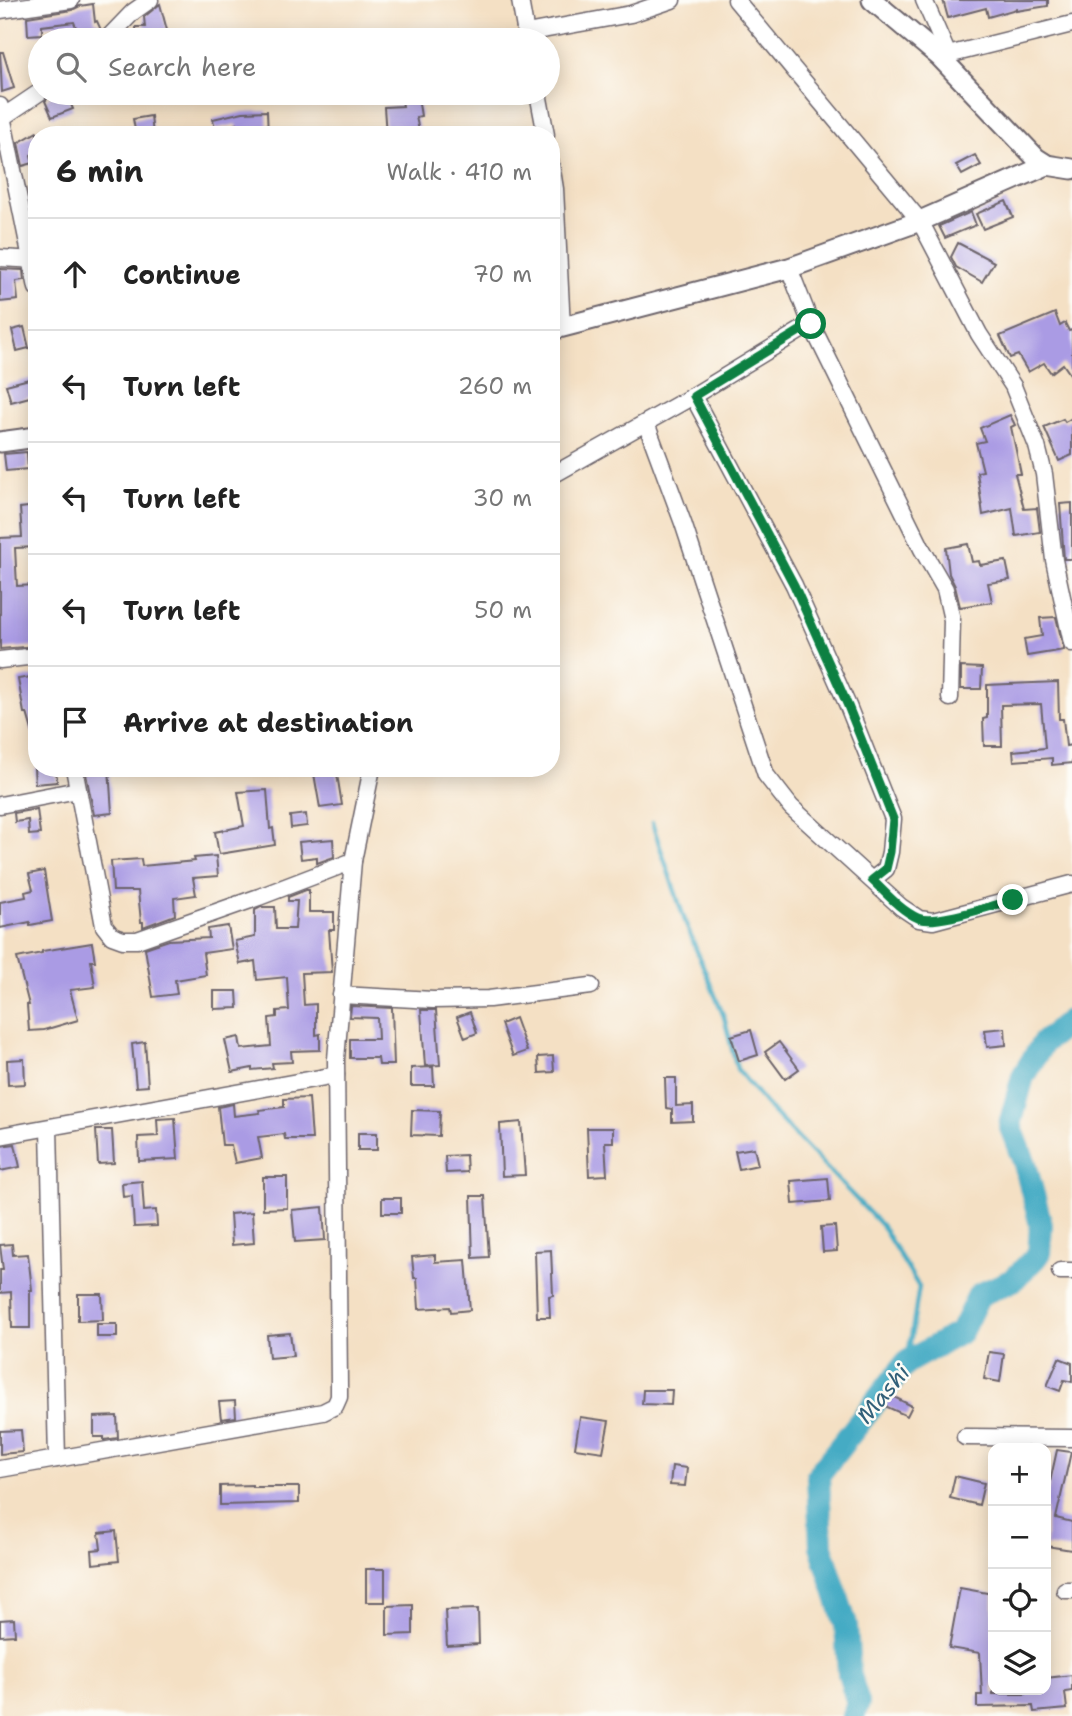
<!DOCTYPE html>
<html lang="en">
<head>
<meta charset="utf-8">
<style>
  body { margin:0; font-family:"Shantell Sans",sans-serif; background:#f6f6f6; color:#222 }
  .controls { position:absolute; right:21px; bottom:21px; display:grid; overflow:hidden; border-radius:14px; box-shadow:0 4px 18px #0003 }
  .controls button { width:63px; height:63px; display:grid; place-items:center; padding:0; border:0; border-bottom:2px solid #e0e0e0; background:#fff; color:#222; font:35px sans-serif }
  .stop { position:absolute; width:21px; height:21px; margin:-16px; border:5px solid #0b8043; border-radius:50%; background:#fff }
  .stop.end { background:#0b8043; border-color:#fff; box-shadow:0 2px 7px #0008 }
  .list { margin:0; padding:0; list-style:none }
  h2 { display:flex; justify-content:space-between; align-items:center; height:91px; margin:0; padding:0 28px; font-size:30px }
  h2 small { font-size:23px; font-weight:400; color:#767676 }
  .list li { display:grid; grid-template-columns:46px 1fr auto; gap:21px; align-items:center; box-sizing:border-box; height:112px; padding:0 28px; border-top:2px solid #e0e0e0 }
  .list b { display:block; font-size:26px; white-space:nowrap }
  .list em { font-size:23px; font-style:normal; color:#767676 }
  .icon { flex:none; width:38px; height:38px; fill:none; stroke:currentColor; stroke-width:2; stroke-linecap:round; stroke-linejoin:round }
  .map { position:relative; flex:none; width:1072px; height:1716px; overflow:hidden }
  .search { position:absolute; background:#fff; box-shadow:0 4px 18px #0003; left:28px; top:28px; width:532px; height:77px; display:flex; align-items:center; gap:18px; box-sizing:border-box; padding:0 24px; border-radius:38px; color:#767676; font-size:26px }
  .panel { position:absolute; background:#fff; box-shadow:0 4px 18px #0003; left:28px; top:126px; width:532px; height:651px; border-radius:28px }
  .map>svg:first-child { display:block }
</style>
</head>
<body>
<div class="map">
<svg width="1072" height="1716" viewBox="0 0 1072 1716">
  <rect width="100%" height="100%" fill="#fdfcf7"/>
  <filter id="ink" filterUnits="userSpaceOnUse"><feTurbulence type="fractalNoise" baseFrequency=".0143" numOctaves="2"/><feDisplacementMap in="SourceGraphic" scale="14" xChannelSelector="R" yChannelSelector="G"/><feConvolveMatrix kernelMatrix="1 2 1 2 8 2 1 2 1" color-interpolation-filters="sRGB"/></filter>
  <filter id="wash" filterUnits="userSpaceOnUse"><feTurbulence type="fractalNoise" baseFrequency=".00686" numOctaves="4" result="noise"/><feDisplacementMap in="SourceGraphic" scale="28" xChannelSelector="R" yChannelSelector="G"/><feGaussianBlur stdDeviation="1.57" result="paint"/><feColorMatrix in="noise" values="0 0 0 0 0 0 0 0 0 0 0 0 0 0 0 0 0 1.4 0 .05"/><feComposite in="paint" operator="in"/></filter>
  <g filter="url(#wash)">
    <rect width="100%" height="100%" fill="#f4e0c4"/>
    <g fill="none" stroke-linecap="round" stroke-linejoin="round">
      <polyline stroke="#45abc4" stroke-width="4.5" points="652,823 687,927 724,1017 737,1069 769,1108 881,1225 919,1287 907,1362"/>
      <polyline stroke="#45abc4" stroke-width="24" points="853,1716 858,1703 849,1673 846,1625 821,1546 818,1475 907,1362 961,1332 979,1295 1013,1280 1039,1254 1041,1225 1025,1164 1010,1125 1023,1076 1043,1043 1072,1019"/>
    </g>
    <g id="blocks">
      <g fill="#aa9be4">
        <polygon points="943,0 1048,0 1048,6 1016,11 1016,9 988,17 986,8 948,18"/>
        <polygon points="93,4 95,22 97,21 101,30 97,35 81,40 74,22 42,26 42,34 28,35 27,17 72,10 80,6"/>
        <polygon points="160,4 168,34 146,40 137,40 136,27 145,27 144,17"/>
        <polygon points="0,52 3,52 14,88 2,92"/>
        <polygon points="57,93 66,93 73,109 52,117 45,101 50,96"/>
        <polygon points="418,98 421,116 416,117 420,135 386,135 384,107 403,106 402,101"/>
        <polygon points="267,111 268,135 238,135 237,124 215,129 213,119 243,112"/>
        <polygon points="151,116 153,135 136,135 133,119"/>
        <polygon points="37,132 37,151 31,155 33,163 23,166 18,143"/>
        <polygon points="975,155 981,165 962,175 956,165"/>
        <polygon points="1006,201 1013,217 983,229 976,214"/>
        <polygon points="971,212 976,225 945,238 939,226"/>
        <polygon points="958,243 994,262 982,282 956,267 951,257"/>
        <polygon points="0,269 23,270 24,280 16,281 18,300 0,302"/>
        <polygon points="1055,313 1060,326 1065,323 1069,331 1072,330 1072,377 1063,364 1051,373 1044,363 1028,372 1018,355 1010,358 1000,336"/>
        <polygon points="24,327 29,348 17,351 12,330"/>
        <polygon points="33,378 37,395 11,402 6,385"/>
        <polygon points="1010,415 1015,425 1011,427 1021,474 1015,474 1024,509 1037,508 1040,532 1016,536 1012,508 983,515 977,472 983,471 976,443 985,441 980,428"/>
        <polygon points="1072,418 1072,455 1059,461 1044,427 1063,419 1065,422"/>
        <polygon points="27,452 28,469 6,471 4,454"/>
        <polygon points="1072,503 1072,559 1064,559 1060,504"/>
        <polygon points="37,506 37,547 15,548 17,586 37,585 37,646 0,649 0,538 22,537 20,508"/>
        <polygon points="968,544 972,562 979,561 980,565 1006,561 1010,580 988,583 992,602 960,607 955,586 949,574 946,548"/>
        <polygon points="1056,617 1064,650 1027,656 1024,639 1042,636 1040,618"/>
        <polygon points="961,667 982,668 981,689 961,689"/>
        <polygon points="37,676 37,737 34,737 27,713 24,713 18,679"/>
        <polygon points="1058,682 1059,719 1063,719 1066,746 1072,745 1072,763 1052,765 1052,758 1014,761 1013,751 1045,748 1041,704 1001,705 1002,746 984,746 983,719 987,718 987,685"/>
        <polygon points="34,768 56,768 57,782 35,784"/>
        <polygon points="89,768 109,768 112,813 94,815 86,774 89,773"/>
        <polygon points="313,768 336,768 342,805 320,808"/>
        <polygon points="267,790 270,829 273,828 275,845 219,854 215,832 244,826 238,792"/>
        <polygon points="37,809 40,834 29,835 28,820 15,822 14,813"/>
        <polygon points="306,814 307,826 291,828 290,816"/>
        <polygon points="333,839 334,857 317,863 317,857 301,859 299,842"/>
        <polygon points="216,856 218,876 193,878 196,895 174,898 175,915 143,927 143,922 141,922 138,891 113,891 111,861 141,859 142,866 195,861 194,858"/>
        <polygon points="44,871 52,921 30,925 30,922 0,928 0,902 26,897 25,892 33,890 29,874"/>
        <polygon points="306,890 309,890 309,912 334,912 334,930 329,930 332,972 302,973 304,1005 316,1004 316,1035 320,1034 320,1050 291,1051 292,1062 272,1063 273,1068 252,1070 252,1068 232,1072 225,1040 239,1037 241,1049 271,1046 269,1018 277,1017 277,1011 289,1010 287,977 257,980 255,961 240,964 235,941 255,937 255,910 261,907 275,907 276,929 295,929 297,901 288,901 288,897"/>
        <polygon points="228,926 232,949 203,953 206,975 175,980 177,994 153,997 145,948 169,940 209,938 208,929"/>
        <polygon points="92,943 95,961 91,961 95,987 70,990 78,1020 44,1030 29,1031 27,1005 29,1005 17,958 42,953 42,951"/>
        <polygon points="214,991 237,991 238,1008 214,1009"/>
        <polygon points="351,1006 392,1008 394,1065 379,1065 378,1058 350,1058 350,1039 378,1039 377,1018 350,1017"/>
        <polygon points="421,1010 436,1010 440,1065 425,1066"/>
        <polygon points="470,1012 477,1033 465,1038 457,1017"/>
        <polygon points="515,1018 527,1051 513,1056 501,1024"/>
        <polygon points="1005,1028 1006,1045 987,1047 985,1030"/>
        <polygon points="751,1030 758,1055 739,1061 731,1036"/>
        <polygon points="145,1042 148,1086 136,1087 132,1044"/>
        <polygon points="779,1042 799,1069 785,1079 765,1052"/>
        <polygon points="553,1056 554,1072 539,1073 538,1057"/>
        <polygon points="24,1059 25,1084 8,1085 7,1060"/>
        <polygon points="433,1067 434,1086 411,1086 411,1068"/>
        <polygon points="665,1078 676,1078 676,1106 693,1105 693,1121 672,1122 672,1109 666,1108"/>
        <polygon points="309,1098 312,1139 285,1139 284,1134 258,1137 262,1158 235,1163 231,1145 222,1145 218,1107 233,1104 234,1116 260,1113 259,1110 284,1107 284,1099"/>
        <polygon points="412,1110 440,1111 439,1136 411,1135"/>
        <polygon points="175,1118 178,1159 139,1161 138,1137 158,1136 157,1119"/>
        <polygon points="521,1122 525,1175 502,1176 500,1124"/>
        <polygon points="587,1128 613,1128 613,1142 605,1142 607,1175 589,1176"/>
        <polygon points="96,1130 112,1130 114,1163 98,1164"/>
        <rect x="358" y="1133" width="19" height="17"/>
        <polygon points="15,1144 20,1167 0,1171 0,1146"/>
        <polygon points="754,1148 758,1165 739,1169 735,1151"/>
        <polygon points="466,1155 467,1172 446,1173 445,1156"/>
        <polygon points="263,1177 287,1177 287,1208 263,1209"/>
        <polygon points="828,1178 830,1201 793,1204 791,1181"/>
        <polygon points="142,1181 144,1211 156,1210 157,1226 134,1227 132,1196 123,1197 122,1183"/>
        <polygon points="471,1196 485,1196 489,1257 473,1258"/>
        <rect x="382" y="1198" width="19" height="15"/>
        <polygon points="323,1207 325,1240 295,1242 292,1210"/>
        <polygon points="252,1212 254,1243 232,1245 230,1214"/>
        <polygon points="835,1226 837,1251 823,1252 821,1227"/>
        <polygon points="12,1244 13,1255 28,1254 32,1290 30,1290 30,1328 12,1328 11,1292 0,1293 0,1270 3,1270 0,1245"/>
        <polygon points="551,1250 553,1295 549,1296 550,1317 537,1317 535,1251"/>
        <polygon points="435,1255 435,1262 466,1260 470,1310 451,1312 450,1307 419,1309 417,1278 414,1278 412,1257"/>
        <polygon points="78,1294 102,1294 103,1320 78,1321"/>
        <rect x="97" y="1324" width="20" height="13"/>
        <polygon points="290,1333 293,1356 269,1358 267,1335"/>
        <polygon points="989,1352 1004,1354 1000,1382 984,1379"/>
        <polygon points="1059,1358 1072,1363 1072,1382 1064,1380 1060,1391 1047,1386"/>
        <polygon points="643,1390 672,1390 671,1405 642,1404"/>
        <polygon points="890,1395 912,1406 907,1416 885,1406"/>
        <polygon points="235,1401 236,1417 221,1419 219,1402"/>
        <polygon points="117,1416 118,1438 104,1440 104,1437 94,1437 94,1417"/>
        <polygon points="580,1417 609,1421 603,1452 575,1448"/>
        <polygon points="21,1430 23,1452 0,1454 0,1431"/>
        <polygon points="1057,1450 1071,1452 1056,1518 1072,1522 1072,1550 1046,1546 1046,1500"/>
        <polygon points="672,1466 687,1468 685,1486 670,1485"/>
        <polygon points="955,1476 984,1483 979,1505 950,1498"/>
        <polygon points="252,1485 252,1487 299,1487 299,1503 220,1505 220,1486"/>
        <polygon points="116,1531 119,1561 93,1564 92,1550 101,1549 99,1533"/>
        <rect x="366" y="1569" width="19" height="33"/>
        <polygon points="960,1588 993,1594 993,1694 1026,1694 1026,1690 1046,1690 1046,1678 1072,1675 1072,1691 1065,1692 1067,1709 1034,1712 1033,1706 977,1707 977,1695 982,1695 980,1653 949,1648"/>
        <polygon points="413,1605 413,1634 387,1635 387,1606"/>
        <polygon points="478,1609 479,1644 447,1646 445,1610"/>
        <polygon points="14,1619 15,1635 0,1636 0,1620"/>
      </g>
    </g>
  </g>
  <g filter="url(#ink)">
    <use href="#blocks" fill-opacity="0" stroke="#6c646b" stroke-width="2"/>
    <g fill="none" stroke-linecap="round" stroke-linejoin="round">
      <g stroke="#6c646b" stroke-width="19">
        <g id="minor">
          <polyline points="520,0 527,40"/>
          <polyline points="736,0 920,221 979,334 1013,386 1037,446 1044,474 1054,560 1072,643"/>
          <polyline points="924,0 948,55"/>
          <polyline points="0,10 71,0"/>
          <polyline points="526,33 631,14 672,0"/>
          <polyline points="106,40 133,12 150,0"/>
          <polyline points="940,57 1072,24"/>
          <polyline points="538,93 546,135"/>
          <polyline points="0,106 37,288"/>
          <polyline points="0,119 40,92"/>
          <polyline points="551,164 555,189 562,328"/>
          <polyline points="0,258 37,260"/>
          <polyline points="789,268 811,324 922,549 945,589 952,620 950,698"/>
          <polyline points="693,396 794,585 848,706 893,819 890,852 886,869 872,880"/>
          <polyline points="646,423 683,523 766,775 791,807 901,907 919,919 933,921 1072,884"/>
          <polyline points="551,476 693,396 811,324"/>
          <polyline points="0,660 37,656"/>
          <polyline points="74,768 104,926 112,936 123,940 137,940 259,897 353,861"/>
          <polyline points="0,805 78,790"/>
          <polyline points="341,995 433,1000 489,999 591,986"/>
          <polyline points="49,1128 57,1459"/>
          <polyline points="0,1136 336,1075"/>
          <polyline points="1060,1271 1072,1271"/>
          <polyline points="965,1437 1072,1438"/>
          <polyline points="0,1469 323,1412 335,1406 339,1397 339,1386 336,1059 353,861 372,768"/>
          <polyline points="1065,1590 1072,1590"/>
        </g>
      </g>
      <g stroke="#6c646b" stroke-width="23">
        <g id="tertiary">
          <polyline points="872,0 940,57 1036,158 1047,165 1072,169"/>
          <polyline points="551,330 789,268 920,221 1047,165"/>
          <polyline points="0,442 37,437"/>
        </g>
      </g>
      <use href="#minor" stroke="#fff" stroke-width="16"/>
      <use href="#tertiary" stroke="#fff" stroke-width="19"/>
    </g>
  </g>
  <g fill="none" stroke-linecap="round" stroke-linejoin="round" filter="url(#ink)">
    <path stroke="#0b8043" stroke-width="9" d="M811,324L694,396L794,585L848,706L893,819L890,852L886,869L872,880C886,893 900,910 918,918C934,926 993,905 1013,900"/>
  </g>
  <g text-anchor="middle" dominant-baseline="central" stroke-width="5" stroke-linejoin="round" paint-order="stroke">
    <g font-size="23" font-style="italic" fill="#326079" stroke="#fdfcf7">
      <text transform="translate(883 1394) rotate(-50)">Mashi</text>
    </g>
  </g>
</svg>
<div class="controls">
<button>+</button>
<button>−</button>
<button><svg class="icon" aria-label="locate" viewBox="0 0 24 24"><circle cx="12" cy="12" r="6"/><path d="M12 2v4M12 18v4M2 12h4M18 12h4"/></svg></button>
<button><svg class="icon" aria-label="layers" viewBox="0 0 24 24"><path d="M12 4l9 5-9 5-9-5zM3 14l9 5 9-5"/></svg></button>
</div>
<div class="stop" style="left:811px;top:324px"></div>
<div class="stop end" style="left:1013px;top:900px"></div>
<div class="search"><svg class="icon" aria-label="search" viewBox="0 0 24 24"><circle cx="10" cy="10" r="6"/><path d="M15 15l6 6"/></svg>Search here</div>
<section class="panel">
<h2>6 min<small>Walk · 410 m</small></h2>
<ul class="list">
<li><svg class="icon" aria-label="ahead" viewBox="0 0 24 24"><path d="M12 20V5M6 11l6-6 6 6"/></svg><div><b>Continue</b></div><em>70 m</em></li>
<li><svg class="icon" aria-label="left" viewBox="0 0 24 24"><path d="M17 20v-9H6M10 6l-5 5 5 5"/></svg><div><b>Turn left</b></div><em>260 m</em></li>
<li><svg class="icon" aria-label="left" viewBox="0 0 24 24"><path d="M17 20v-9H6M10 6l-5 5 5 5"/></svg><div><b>Turn left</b></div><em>30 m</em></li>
<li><svg class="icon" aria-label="left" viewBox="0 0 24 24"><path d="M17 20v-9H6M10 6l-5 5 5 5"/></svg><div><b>Turn left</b></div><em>50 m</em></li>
<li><svg class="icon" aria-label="arrive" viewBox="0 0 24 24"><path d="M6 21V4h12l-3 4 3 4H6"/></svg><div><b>Arrive at destination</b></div></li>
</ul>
</section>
</div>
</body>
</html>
